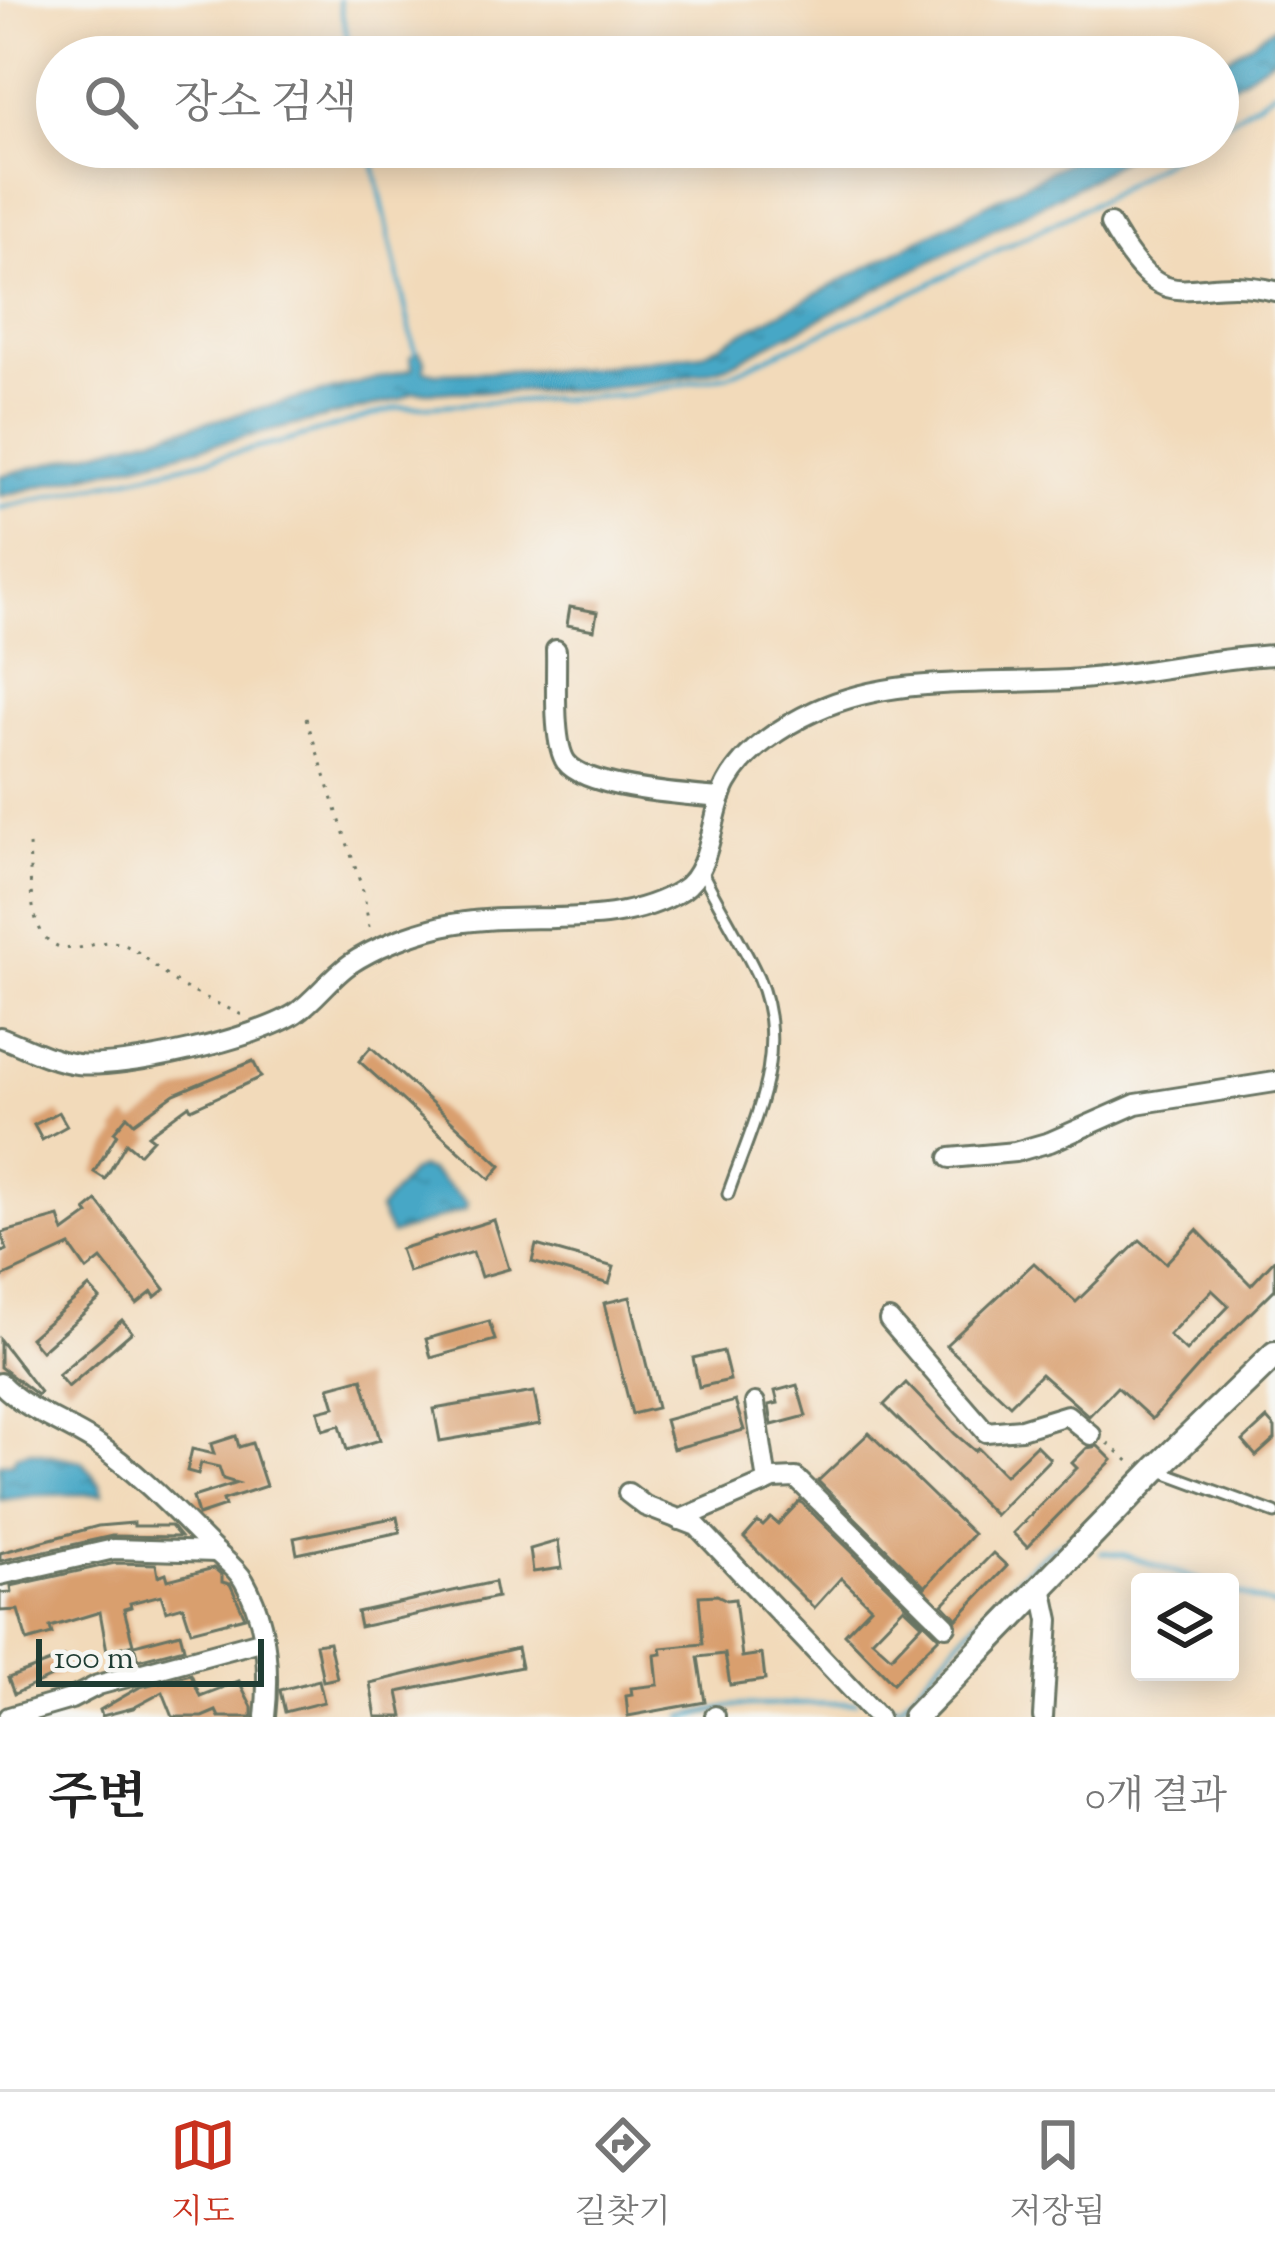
<!DOCTYPE html>
<html lang="ko">
<head>
<meta charset="utf-8">
<style>
  body { margin:0; font-family:"Sorts Mill Goudy","Noto Serif KR",serif; background:#f2f2f2; color:#222 }
  .controls { position:absolute; right:36px; bottom:36px; display:grid; overflow:hidden; border-radius:12px; box-shadow:0 6px 30px #0003 }
  .controls button { width:108px; height:108px; display:grid; place-items:center; padding:0; border:0; border-bottom:3px solid #e0e0e0; background:#fff; color:#222; font:60px sans-serif }
  .scale { position:absolute; left:36px; bottom:30px; width:228px; box-sizing:border-box; padding-left:12px; border:6px solid #1f3d34; border-top:0; font-size:33px; line-height:42px; white-space:nowrap; color:#1f3d34; -webkit-text-stroke:9px #f6f6f2; paint-order:stroke }
  .list { margin:0; padding:0; list-style:none }
  h2 { display:flex; justify-content:space-between; align-items:center; height:156px; margin:0; padding:0 48px; font-size:51px }
  h2 small { font-size:39px; font-weight:400; color:#767676 }
  .icon { flex:none; width:66px; height:66px; fill:none; stroke:currentColor; stroke-width:2; stroke-linecap:round; stroke-linejoin:round }
  .map { position:relative; flex:none; width:1275px; height:1717px; overflow:hidden }
  .search { position:absolute; background:#fff; box-shadow:0 6px 30px #0003; left:36px; right:36px; top:36px; height:132px; display:flex; align-items:center; gap:30px; box-sizing:border-box; padding:0 42px; border-radius:66px; color:#767676; font-size:45px }
  .sheet { height:372px; background:#fff }
  nav { display:flex; justify-content:space-around; align-items:center; box-sizing:border-box; height:168px; border-top:3px solid #e0e0e0; background:#fff; font-size:33px; color:#767676 }
  nav a { display:grid; justify-items:center; gap:6px }
  nav .on { color:#c8321e }
  .map>svg:first-child { display:block }
</style>
</head>
<body>
<div class="map">
<svg width="1275" height="1717" viewBox="0 0 1275 1717">
  <defs>
    <pattern id="water-ripples" width="26" height="14" patternUnits="userSpaceOnUse" patternTransform="scale(3)"><rect width="26" height="14" fill="#47a7c6"/><path d="M2 4q2-2 4 0t4 0M15 11q2-2 4 0t4 0" fill="none" stroke="#3b89a2"/></pattern>
  </defs>
  <rect width="100%" height="100%" fill="#f6f6f2"/>
  <filter id="ink" filterUnits="userSpaceOnUse"><feTurbulence type="fractalNoise" baseFrequency=".00833" numOctaves="2"/><feDisplacementMap in="SourceGraphic" scale="24" xChannelSelector="R" yChannelSelector="G"/><feConvolveMatrix kernelMatrix="1 2 1 2 8 2 1 2 1" color-interpolation-filters="sRGB"/></filter>
  <filter id="wash" filterUnits="userSpaceOnUse"><feTurbulence type="fractalNoise" baseFrequency=".004" numOctaves="4" result="noise"/><feDisplacementMap in="SourceGraphic" scale="48" xChannelSelector="R" yChannelSelector="G"/><feGaussianBlur stdDeviation="2.7" result="paint"/><feColorMatrix in="noise" values="0 0 0 0 0 0 0 0 0 0 0 0 0 0 0 0 0 1.4 0 .05"/><feComposite in="paint" operator="in"/></filter>
  <g filter="url(#wash)">
    <rect width="100%" height="100%" fill="#f2daba"/>
    <g fill="url(#water-ripples)" stroke="#33727d" stroke-width="3">
      <polygon points="1275,26 1275,56 1218,95 1218,65"/>
      <path d="M1096,147H1142L1085,182L727,366C628,397 518,390 414,392L402,399L0,496V476L413,369L410,357L419,352L425,361L424,370L436,373L578,369L702,354Z"/>
      <polygon points="420,1168 430,1171 467,1202 466,1209 391,1235 379,1210 411,1172"/>
      <polygon points="30,1451 82,1461 101,1485 103,1494 35,1495 0,1500 0,1464 13,1462 16,1455"/>
    </g>
    <g fill="none" stroke-linecap="round" stroke-linejoin="round">
      <g stroke="#47a7c6" stroke-width="4.5">
        <polyline points="339,0 351,57"/>
        <polyline points="1218,128 1275,90"/>
        <polyline points="370,147 416,356"/>
        <polyline points="0,508 287,441 397,408 629,395 728,375 909,294 1104,198 1187,147"/>
        <polyline points="1101,1552 1125,1555 1204,1582"/>
        <polyline points="1230,1591 1275,1606"/>
        <path d="M873,1704L901,1705C932,1672 1040,1539 1078,1535"/>
        <polyline points="683,1717 732,1706 856,1703"/>
      </g>
    </g>
    <g id="blocks">
      <g fill="#d99f6e" fill-rule="evenodd">
        <polygon points="570,607 597,612 594,630 567,625"/>
        <polygon points="371,1047 501,1166 490,1179 359,1061"/>
        <polygon points="253,1061 261,1077 191,1109 189,1105 148,1135 153,1139 139,1154 126,1143 105,1179 94,1172 117,1134 114,1132 127,1116 134,1123 174,1094"/>
        <polygon points="59,1112 67,1126 42,1140 34,1125"/>
        <polygon points="97,1201 165,1289 155,1297 152,1292 137,1304 101,1259 87,1270 70,1246 0,1278 0,1253 7,1250 1,1233 59,1217 64,1232 89,1214 86,1210"/>
        <polygon points="494,1220 509,1269 481,1277 473,1252 408,1272 400,1249"/>
        <path d="M1197,1230L1251,1285L1275,1259V1289L1214,1349L1152,1419L1117,1387L1089,1416L1041,1374L1010,1405L946,1345L1034,1263L1076,1302L1140,1240L1166,1263ZM1212,1290L1229,1306L1186,1351L1169,1335Z"/>
        <polygon points="536,1245 614,1267 609,1284 532,1262"/>
        <polygon points="89,1287 100,1299 41,1351 30,1338"/>
        <polygon points="630,1297 657,1408 632,1414 604,1303"/>
        <polygon points="122,1320 132,1332 68,1387 58,1375"/>
        <polygon points="489,1321 495,1340 431,1358 426,1339"/>
        <polygon points="0,1340 40,1392 37,1395 0,1367"/>
        <polygon points="723,1351 730,1380 699,1387 693,1358"/>
        <polygon points="362,1378 380,1440 347,1450 340,1425 323,1430 318,1411 335,1407 329,1387"/>
        <polygon points="906,1383 955,1434 975,1451 978,1448 1005,1475 1036,1445 1050,1459 995,1515 884,1405"/>
        <polygon points="797,1385 806,1416 772,1425 769,1405 778,1403 775,1391"/>
        <polygon points="534,1392 540,1424 440,1441 434,1409"/>
        <polygon points="735,1401 744,1430 673,1449 665,1420"/>
        <polygon points="1267,1419 1275,1428 1275,1439 1256,1456 1243,1441"/>
        <polygon points="869,1433 973,1534 925,1587 818,1481"/>
        <polygon points="236,1436 239,1447 252,1443 266,1486 223,1500 225,1506 198,1515 193,1497 237,1483 223,1479 219,1467 201,1463 198,1474 187,1471 192,1449 214,1454 211,1444"/>
        <polygon points="1098,1446 1112,1460 1027,1547 1013,1533 1077,1468 1072,1463 1087,1448"/>
        <path d="M800,1501L939,1637L893,1683L845,1634L871,1607L841,1578L814,1608L744,1538L758,1522L763,1526L771,1518L778,1524ZM904,1607L922,1624L891,1657L872,1640Z"/>
        <polygon points="397,1517 400,1532 297,1554 294,1538"/>
        <polygon points="134,1523 134,1526 171,1526 180,1537 112,1536 0,1561 0,1553 98,1526"/>
        <polygon points="558,1541 562,1568 533,1572 530,1549"/>
        <polygon points="993,1553 1007,1566 957,1619 943,1604"/>
        <polygon points="115,1563 156,1564 158,1576 166,1573 168,1580 214,1568 222,1575 222,1582 230,1584 245,1617 191,1631 183,1606 166,1611 161,1595 130,1603 131,1607 124,1609 133,1644 107,1651 100,1612 50,1627 52,1634 27,1641 18,1610 0,1611 0,1593 12,1592 11,1586"/>
        <polygon points="494,1582 497,1597 360,1627 357,1612"/>
        <polygon points="717,1595 727,1600 735,1599 742,1657 762,1654 765,1680 730,1685 725,1654 698,1657 705,1702 628,1716 626,1696 632,1695 631,1688 658,1685 655,1655 662,1654 661,1648 703,1644 699,1596"/>
        <polygon points="180,1633 184,1648 138,1660 134,1645"/>
        <polygon points="329,1642 337,1678 323,1681 316,1644"/>
        <polygon points="517,1648 521,1667 398,1692 403,1717 376,1717 370,1683"/>
        <polygon points="63,1657 69,1669 14,1694 8,1678"/>
        <polygon points="191,1674 200,1696 239,1681 252,1707 252,1717 219,1717 216,1711 202,1717 173,1717 163,1692 133,1708 102,1716 100,1710 140,1687"/>
        <polygon points="319,1680 324,1702 285,1712 280,1690"/>
      </g>
    </g>
  </g>
  <g filter="url(#ink)">
    <use href="#blocks" fill-opacity="0" stroke="#697463" stroke-width="3"/>
    <g fill="none" stroke-linecap="round" stroke-linejoin="round">
      <g stroke="#697463" stroke-width="15">
        <g id="lane">
          <path d="M700,868C718,905 741,940 758,977C791,1053 753,1122 728,1194"/>
          <polyline points="1161,1471 1275,1513"/>
        </g>
      </g>
      <g stroke="#697463" stroke-width="24">
        <g id="street">
          <path d="M1110,224C1170,330 1185,270 1275,291"/>
          <path d="M556,650C557,676 552,742 566,762C586,789 688,795 721,798"/>
          <path d="M0,1037C24,1046 51,1061 77,1064C125,1069 256,1039 296,1013C316,999 330,978 350,964C375,947 413,933 442,926C520,908 611,934 682,890C713,871 710,814 727,783C745,750 784,725 817,710C894,675 985,685 1068,680C1138,676 1205,658 1275,655"/>
          <polyline points="950,1158 1015,1152 1050,1142 1136,1104 1275,1082"/>
          <polyline points="889,1320 986,1432 1021,1429 1067,1415 1091,1435"/>
          <path d="M0,1383C27,1411 61,1421 94,1442C137,1471 175,1511 212,1548C222,1558 237,1568 244,1581C268,1623 270,1671 265,1717"/>
          <polyline points="755,1403 767,1482"/>
          <polyline points="628,1493 645,1506 697,1526 878,1717"/>
          <polyline points="679,1520 774,1479 796,1478 946,1626"/>
          <polyline points="0,1575 114,1549 216,1552"/>
          <polyline points="1042,1587 1049,1620 1043,1717"/>
          <polyline points="715,1716 715,1717"/>
          <polyline points="9,1717 71,1699 98,1685 264,1640"/>
        </g>
      </g>
      <g stroke="#697463" stroke-width="30">
        <polyline id="secondary" points="915,1717 1156,1469 1275,1354"/>
      </g>
      <g stroke="#697463" stroke-width="3" stroke-dasharray="3 9" stroke-linecap="butt">
        <polyline points="306,718 364,894 370,934"/>
        <path d="M29,845C32,879 23,956 79,948C95,945 108,938 124,945C145,953 158,972 177,983C198,996 222,1005 244,1016"/>
        <polyline points="1108,1443 1133,1465"/>
      </g>
      <use href="#lane" stroke="#fff" stroke-width="9"/>
      <use href="#street" stroke="#fff" stroke-width="18"/>
      <use href="#secondary" stroke="#fff" stroke-width="24"/>
    </g>
  </g>
</svg>
<div class="controls">
<button><svg class="icon" aria-label="layers" viewBox="0 0 24 24"><path d="M12 4l9 5-9 5-9-5zM3 14l9 5 9-5"/></svg></button>
</div>
<div class="scale">100 m</div>
<div class="search"><svg class="icon" aria-label="search" viewBox="0 0 24 24"><circle cx="10" cy="10" r="6"/><path d="M15 15l6 6"/></svg>장소 검색</div>
</div>
<section class="sheet">
<h2>주변<small>0개 결과</small></h2>
<ul class="list">
</ul>
</section>
<nav>
<a class="on"><svg class="icon" aria-label="map" viewBox="0 0 24 24"><path d="M3 6l6-2 6 2 6-2v14l-6 2-6-2-6 2zM9 4v14M15 6v14"/></svg>지도</a>
<a><svg class="icon" aria-label="directions" viewBox="0 0 24 24"><path d="M12 3l9 9-9 9-9-9zM9 14v-3h6M13 9l2 2-2 2"/></svg>길찾기</a>
<a><svg class="icon" aria-label="saved" viewBox="0 0 24 24"><path d="M7 4h10v16l-5-4-5 4z"/></svg>저장됨</a>
</nav>
</body>
</html>
